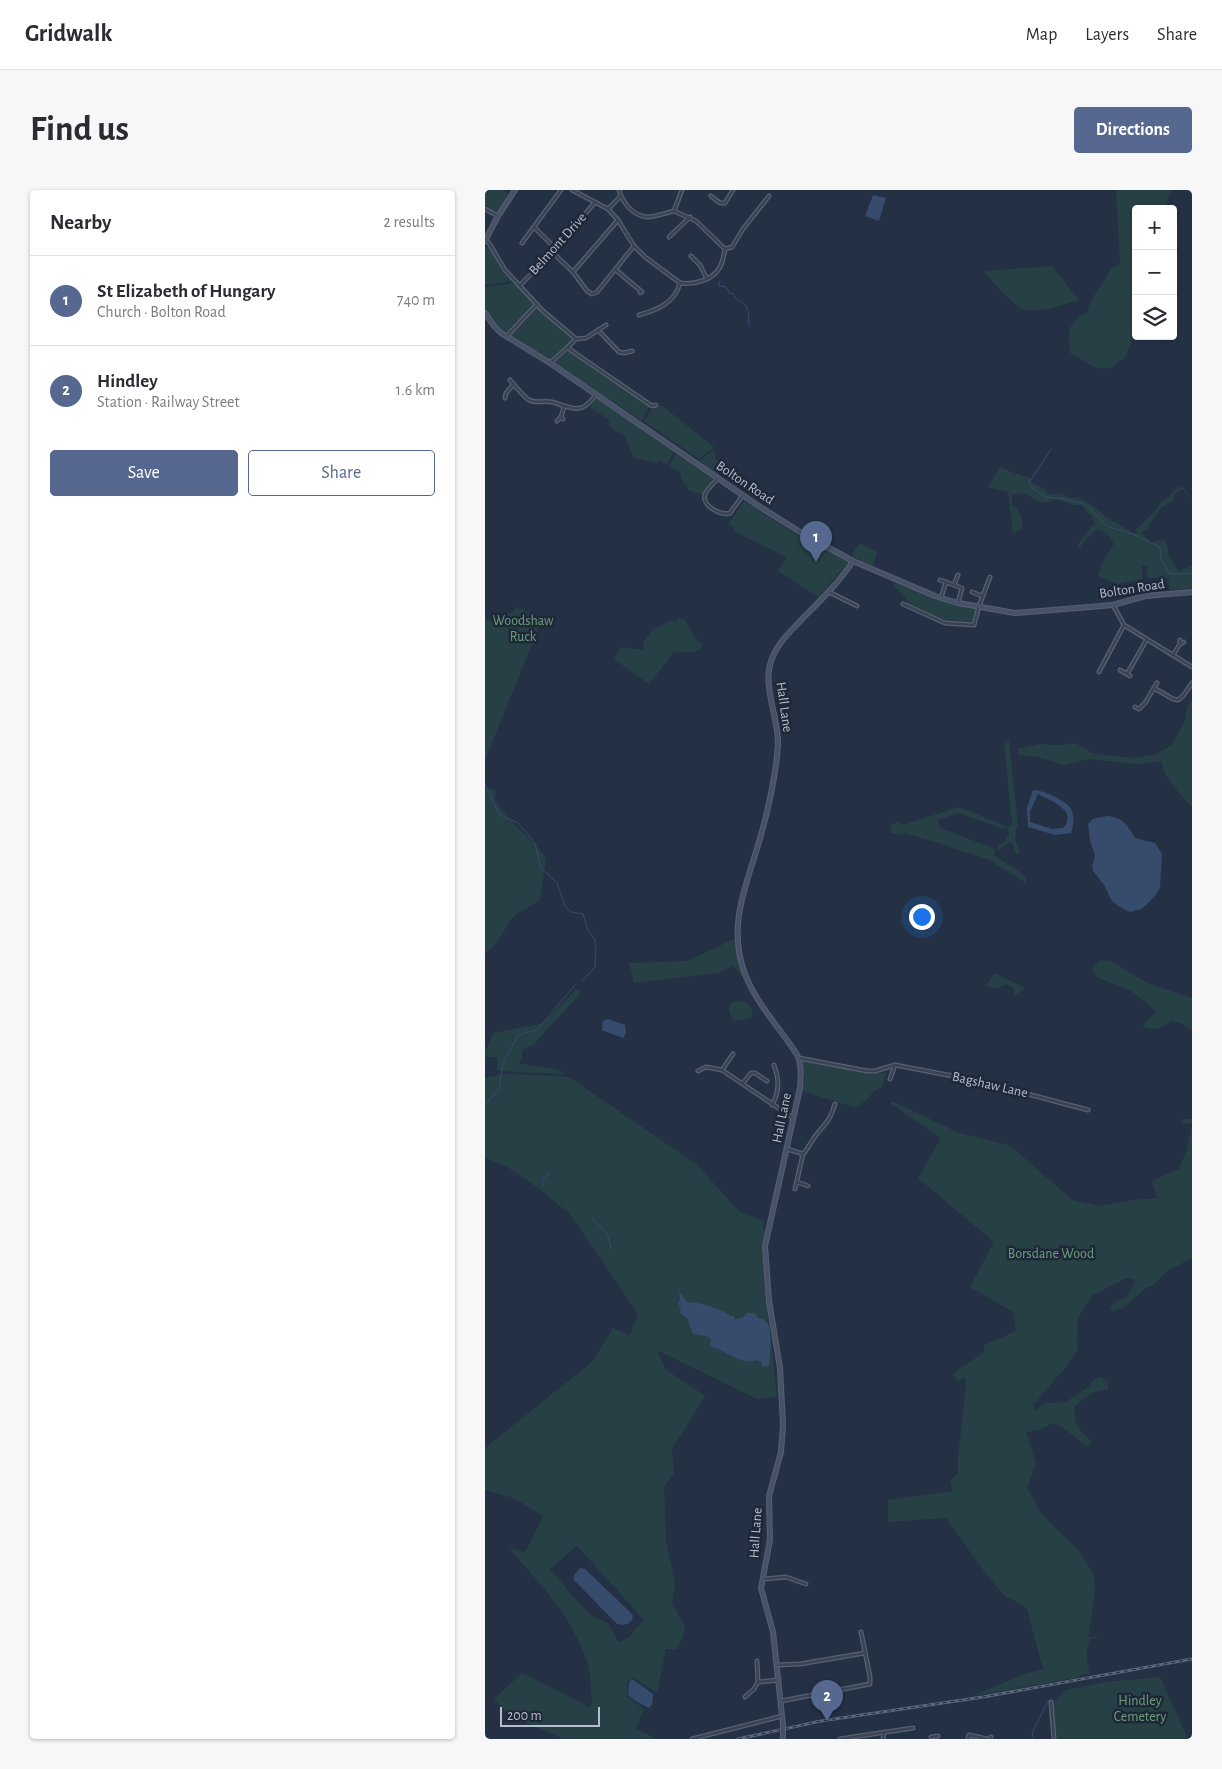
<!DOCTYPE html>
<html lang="en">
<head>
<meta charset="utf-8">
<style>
  body { margin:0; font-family:"Alegreya Sans",sans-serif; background:#f7f7f7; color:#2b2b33 }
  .controls { position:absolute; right:15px; top:15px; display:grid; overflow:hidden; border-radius:5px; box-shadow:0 1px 4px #0004 }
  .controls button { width:45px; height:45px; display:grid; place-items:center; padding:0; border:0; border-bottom:1px solid #e1e1e2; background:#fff; color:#2b2b33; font:25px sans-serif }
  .scale { position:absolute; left:15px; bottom:12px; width:100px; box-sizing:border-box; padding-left:5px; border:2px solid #b6becd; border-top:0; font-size:14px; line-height:18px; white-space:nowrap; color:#b6becd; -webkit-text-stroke:4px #1e2839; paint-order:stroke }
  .you { position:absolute; left:436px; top:726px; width:18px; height:18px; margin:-12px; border:4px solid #fff; border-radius:50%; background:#1a73e8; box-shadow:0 0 0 8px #1a73e833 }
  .badge { display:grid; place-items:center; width:32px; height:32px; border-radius:50%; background:#56688f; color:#fff; font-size:16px; font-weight:700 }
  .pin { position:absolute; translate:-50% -41px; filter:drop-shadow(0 1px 2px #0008) }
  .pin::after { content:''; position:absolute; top:26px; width:18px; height:15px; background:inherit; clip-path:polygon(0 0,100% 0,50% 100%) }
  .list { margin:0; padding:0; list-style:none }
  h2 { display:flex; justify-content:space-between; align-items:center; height:65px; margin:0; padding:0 20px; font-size:21px }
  h2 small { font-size:16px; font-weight:400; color:#7c7c81 }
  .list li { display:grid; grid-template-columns:32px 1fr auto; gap:15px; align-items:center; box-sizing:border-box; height:90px; padding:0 20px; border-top:1px solid #e1e1e2 }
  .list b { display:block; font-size:19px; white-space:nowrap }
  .list p { margin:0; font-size:16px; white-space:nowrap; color:#7c7c81 }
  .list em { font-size:16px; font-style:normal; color:#7c7c81 }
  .actions { display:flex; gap:10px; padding:15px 20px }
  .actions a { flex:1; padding:11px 0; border:1px solid #56688f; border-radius:5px; text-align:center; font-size:18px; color:#56688f }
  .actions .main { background:#56688f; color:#fff }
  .icon { flex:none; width:28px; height:28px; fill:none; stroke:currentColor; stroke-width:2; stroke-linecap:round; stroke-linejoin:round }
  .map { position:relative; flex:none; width:707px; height:1549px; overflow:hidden; border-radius:5px }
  header { display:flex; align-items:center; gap:30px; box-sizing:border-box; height:70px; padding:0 25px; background:#fff; border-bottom:1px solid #e1e1e2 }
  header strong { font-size:24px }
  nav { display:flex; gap:28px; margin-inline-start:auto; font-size:18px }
  .intro { display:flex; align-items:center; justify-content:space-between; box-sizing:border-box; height:120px; padding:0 30px }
  h1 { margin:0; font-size:35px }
  .button { padding:12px 22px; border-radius:5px; background:#56688f; color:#fff; font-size:18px; font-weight:700 }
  main { display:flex; gap:30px; padding:0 30px }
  aside { flex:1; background:#fff; border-radius:5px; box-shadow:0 1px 4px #0004 }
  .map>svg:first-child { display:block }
</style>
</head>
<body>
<header>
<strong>Gridwalk</strong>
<nav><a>Map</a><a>Layers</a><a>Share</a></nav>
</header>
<div class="intro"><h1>Find us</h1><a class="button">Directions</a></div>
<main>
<aside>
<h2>Nearby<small>2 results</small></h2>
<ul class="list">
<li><span class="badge">1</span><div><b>St Elizabeth of Hungary</b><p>Church · Bolton Road</p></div><em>740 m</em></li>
<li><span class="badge">2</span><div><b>Hindley</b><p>Station · Railway Street</p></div><em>1.6 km</em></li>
</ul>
<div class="actions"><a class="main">Save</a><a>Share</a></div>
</aside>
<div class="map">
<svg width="707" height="1549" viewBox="0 0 707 1549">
  <rect width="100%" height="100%" fill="#243145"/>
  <g fill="#274045" fill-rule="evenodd">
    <polygon points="0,0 18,0 23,4 12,21 9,21 0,16"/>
    <path d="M631,0H686L680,19H651V137L641,166L629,176L620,179L609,177L585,163L584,139L594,126L603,122C605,104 620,97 625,78L635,74Z"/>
    <polygon points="4,56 17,81 28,91 0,95 0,57"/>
    <path d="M567,76L594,110C580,114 555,123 541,120C528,117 508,91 498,81Z"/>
    <polygon points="30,93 42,105 50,116 21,144 11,135 0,119 0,97"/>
    <polygon points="52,119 54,119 87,149 87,152 66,171 24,147"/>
    <polygon points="84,160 164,217 157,231 69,173"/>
    <polygon points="111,208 189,262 182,275 173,269 172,273 149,268 145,261 143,252 140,249 141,247 124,236 124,230 105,217"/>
    <polygon points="176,215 229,257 214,269 159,231 166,220"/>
    <polygon points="228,260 230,262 230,267 237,278 233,284 214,271"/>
    <polygon points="191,264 229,289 217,304 205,301 197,290 195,282 184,276"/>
    <path d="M516,277C525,283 536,284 546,289L547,293L560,299L563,305L575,303L586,308L592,307L609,316L621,327L645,341V343H653L650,340L670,322L677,311L683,308L688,301L697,296L707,309L702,305L698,299L691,303L687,311L675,319L662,339L656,343L666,352L679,350L683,358V364L694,382L707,375V398L685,400L683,388H663L661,385L662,376H657V389L632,394L613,386L619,369L629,354C625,346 620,339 610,340L595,357L593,356C596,347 604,341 610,333L606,325L602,323L597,315H586L573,309L558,313L538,303L527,305V315C536,321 537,327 538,338L528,343L523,302L502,297Z"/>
    <polygon points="259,311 315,347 365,371 333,407 293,381 302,367 252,343 244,333"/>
    <polygon points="374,354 379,355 392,362 388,376 366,366"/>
    <polygon points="411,392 455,410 491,417 489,430 487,432 461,430 422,413 421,408 409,396"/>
    <polygon points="32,417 57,429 0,570 0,428 11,434 24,434 25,429 21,427 23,423 28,422"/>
    <polygon points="193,428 200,430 209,446 218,455 215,460 208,462 182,461 189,462 164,494 129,469 136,457 159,460 158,453 168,439 186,431 191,433"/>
    <path d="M707,511V617C695,604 679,588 676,571L652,574L604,569L579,575L553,567L534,565L533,559L553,554L573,555L590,553L609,564L649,568L671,564L687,555L700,530L703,515Z"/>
    <polygon points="519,551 524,551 533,637 531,638 530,650 535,662 531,664 527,651 513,661 512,656 520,652 521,647 524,646 524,643 522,639 527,634"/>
    <path d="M0,598L11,600L9,609C23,632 45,646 61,668L55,710L29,726L9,756L0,763Z"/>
    <polygon points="474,617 521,636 519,639 474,623 452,630 456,638 510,659 509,665 541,686 541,693 503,669 464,657 461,655 419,643 414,645 405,642 405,636 411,632 418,635"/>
    <polygon points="247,750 250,750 252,767 259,785 257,786 247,775 234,783 149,793 144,773 202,771"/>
    <path d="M616,770L627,772L664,794L707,808V840L698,834L686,831C675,839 670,841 657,837L671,821L646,801L611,787L607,778Z"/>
    <polygon points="510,783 540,798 529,806 530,799 522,794 510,799 501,795"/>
    <polygon points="91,799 95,800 94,805 49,854 37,860 37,869 33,873 73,880 82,884 12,881 13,867 0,867 0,862 9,843 58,833"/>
    <polygon points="258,811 265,816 268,821 266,828 249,831 244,822 244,815 248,812"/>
    <polygon points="317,870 383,882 402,883 397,897 391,900 372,918 317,901 320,889"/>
    <path d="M21,884L84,887L211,974L254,1021L279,1031L278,1039L281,1040L278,1053L279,1083L292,1207L272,1209L172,1160L180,1179L220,1206L187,1259L189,1283L179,1297L181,1351L190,1394L187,1414L200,1436L198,1447L191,1459H181L172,1503L148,1487L142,1492V1506L159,1519L151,1539L173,1549H78L24,1525L9,1509L37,1483L105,1517L107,1513C106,1502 106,1490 104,1479C102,1468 97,1460 93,1450C77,1415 49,1388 24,1358L40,1362L58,1326L29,1308L0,1300V1258L108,1171L128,1138L145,1146L153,1124L85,1024L45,992L24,978L0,968V888ZM92,1356L160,1431C147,1438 151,1447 133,1452C128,1442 125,1429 111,1429C93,1414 80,1396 65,1379Z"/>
    <path d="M405,912H409L474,943L526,956L587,1010L615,1016L647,1010L672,1008L667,991L694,979L702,959L707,934L696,933V929H707V1068L682,1081L668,1095L662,1097L640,1117L627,1122L625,1117L632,1110L639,1109L650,1094L649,1089L641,1088L607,1106L592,1129L593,1159L581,1177L548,1215L551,1220L561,1213L581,1212L604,1196L609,1189L615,1187L623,1192V1199L606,1203L590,1216C587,1236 594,1238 607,1252L602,1256L574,1235L569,1233L553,1240L541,1242L551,1274L542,1298L555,1321L565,1333L593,1360L609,1385L610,1403L603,1447L618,1446L605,1449C600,1461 601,1472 605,1484L595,1485V1487L487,1506L543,1483L558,1479L542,1419C536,1411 525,1411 519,1405C497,1381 480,1354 461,1328L403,1332V1310L468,1301L465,1291L473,1283V1267L481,1195L480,1187L473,1191L467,1185L499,1162V1155L531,1141L528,1122L485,1097L509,1052L433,988L456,948L406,914Z"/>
    <polygon points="675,1487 703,1549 571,1549 566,1515 581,1500 621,1492"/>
  </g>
  <g fill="#374b6d" fill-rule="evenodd">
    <polygon points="388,5 401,8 394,31 380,26"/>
    <path d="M548,600C558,600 577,609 584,616C590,622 589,636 586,643L570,645L543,637L542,618ZM553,604C565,610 594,621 578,638L567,639L545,632V622Z"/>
    <path d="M621,626C636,626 643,635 650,648L670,653L677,664L675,698L669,707L660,716L656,719L645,722L633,716L627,711L619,695L608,681L607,676L610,666L605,651L603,634L608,629Z"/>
    <polygon points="123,829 140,835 141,843 138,848 117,840 118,831"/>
    <path d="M194,1101L202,1112C217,1113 232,1117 246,1126H249L250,1129L257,1128L262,1123H270L273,1128L278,1129L284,1135L286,1150L284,1176L277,1177L276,1172L272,1170C256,1176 240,1160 225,1156L226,1149L221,1146L208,1144L202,1128L195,1123L196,1119L193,1113L195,1110Z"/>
    <path d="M95,1378L100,1379L148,1425C147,1434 141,1436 132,1434L89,1390V1385Z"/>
    <polygon points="147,1489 168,1504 167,1515 164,1518 152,1512 143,1505 144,1492"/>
  </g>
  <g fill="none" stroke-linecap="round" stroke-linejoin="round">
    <g stroke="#374b6d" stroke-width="1">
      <path d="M234,91V96L241,97L245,104L248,103C250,110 258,112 263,118L261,119L263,121L264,135"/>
      <polyline points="566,259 544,293 547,298 561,307 580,309 600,314 623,337 643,342 675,357 676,369 685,384 707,383"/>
      <polyline points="0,594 14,624 33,633 50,653 56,678 72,693 80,716 86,722 98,724 103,740 110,750 111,761 110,777 97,791"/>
      <polyline points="0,915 14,899 18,873 33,845 52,840 91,794"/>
      <polyline points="59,997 57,991 61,985 64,984"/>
      <polyline points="107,1028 122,1043 126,1059"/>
      <polyline points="549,1549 547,1543 563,1511"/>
    </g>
    <g stroke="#576171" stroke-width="5">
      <g id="street">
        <polyline points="87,0 123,19 133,30 149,56 160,67 195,93"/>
        <path d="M134,0C137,12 148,26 162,27C170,27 181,23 189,21"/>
        <polyline points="226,6 235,13 240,13 248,0"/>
        <polyline points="0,19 13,26"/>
        <polyline points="123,19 136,6"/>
        <polyline points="189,21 211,31 240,59"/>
        <polyline points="189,21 197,0"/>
        <polyline points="49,37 71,59"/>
        <polyline points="184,47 205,27"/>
        <polyline points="1,51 4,53 20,80 58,121 91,149 83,157 87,161 167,216 171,215"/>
        <polyline points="37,53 76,0"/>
        <polyline points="240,59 247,57 258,39 284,6"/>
        <polyline points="68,63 88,82 102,101 107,104 112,102 149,56"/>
        <polyline points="206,66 215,75 222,89"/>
        <polyline points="131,80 157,102 155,103"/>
        <polyline points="88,82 133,30"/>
        <path d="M195,93C209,95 230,90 236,75C238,70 239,64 240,59"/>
        <polyline points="35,95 68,63 110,12"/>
        <path d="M154,125C172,120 190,113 195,93"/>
        <polyline points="113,140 134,162 139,163 147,161"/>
        <polyline points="22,146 52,114"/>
        <polyline points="91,149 101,148 121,135"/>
        <polyline points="65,173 83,157"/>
        <path d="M25,190C30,196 37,205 44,210C51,214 59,210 67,212C87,218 97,226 111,204"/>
        <polyline points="20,208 21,203 29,194"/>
        <polyline points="76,227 79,217"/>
        <polyline points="72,231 76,227 78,229"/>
        <path d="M233,288C229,293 223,298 220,304C216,315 235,326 245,323L258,305"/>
        <polyline points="455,390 477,398 473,413"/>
        <polyline points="469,395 473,385"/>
        <polyline points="344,402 372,416"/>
        <polyline points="487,402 497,406"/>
        <polyline points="456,408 461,392"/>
        <polyline points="418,414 460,433 489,435 494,416 505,387"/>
        <polyline points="628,415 639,435 707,477"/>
        <polyline points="695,450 695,454 699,452"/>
        <polyline points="688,465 695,454"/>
        <polyline points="635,480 645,486"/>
        <polyline points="614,482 639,435"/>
        <polyline points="642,484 662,449"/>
        <polyline points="669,498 688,509 693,510 698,506 707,493"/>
        <polyline points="650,517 654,519 660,513 672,493"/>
        <polyline points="314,868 382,881 390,881 410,875 494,891 603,920"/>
        <polyline points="237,880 248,864"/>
        <polyline points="213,881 221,877 237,880 308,928"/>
        <polyline points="405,889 410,875"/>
        <polyline points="258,893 266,883 270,883 282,891"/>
        <path d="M287,915C295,901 294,889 289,875"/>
        <polyline points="302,959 318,964"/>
        <polyline points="312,992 323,996"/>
        <path d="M310,999L318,964C323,959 325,953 329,948C339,934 345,932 350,914"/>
        <polyline points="279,1389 301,1387 321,1394"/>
        <polyline points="272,1471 273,1492 294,1490"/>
        <polyline points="292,1475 315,1474 380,1463"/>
        <polyline points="260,1507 269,1499 273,1492"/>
        <polyline points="296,1511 385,1494 385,1487 376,1442"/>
        <polyline points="566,1512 569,1549"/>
        <polyline points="446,1547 453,1546"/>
        <polyline points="207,1549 297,1526"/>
        <polyline points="355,1549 428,1538"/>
        <polyline points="398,1549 399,1542"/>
        <polyline points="483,1549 484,1545 502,1549"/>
        <polyline points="505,1549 506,1547"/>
      </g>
    </g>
    <g stroke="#576171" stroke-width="6">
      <g id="secondary">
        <polyline points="0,51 13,26 30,0"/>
        <polyline points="0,123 9,136 16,143 65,173 272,315 320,345 368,371 450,406 473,413 530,423 628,415 660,406 707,402"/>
        <path d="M298,1535L288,1442L276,1398L285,1350L284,1306L296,1262L298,1235L295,1178L284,1111L280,1056L315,898C316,886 317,873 311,863C294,837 271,813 260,784C241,734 263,692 276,645C284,616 291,585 293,555C294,526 275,494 288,466C295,450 309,438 321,425C337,409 356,390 368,371"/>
      </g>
    </g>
    <use href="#street" stroke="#394354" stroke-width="2.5"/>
    <use href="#secondary" stroke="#475167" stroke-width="4"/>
    <g stroke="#5b677b" stroke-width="3">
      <polyline id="rail" points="253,1549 336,1531 498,1507 707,1469"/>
    </g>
    <use href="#rail" stroke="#1e2839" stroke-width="1" stroke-dasharray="4" stroke-linecap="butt"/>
    <g stroke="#576171" stroke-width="6" stroke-linecap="butt">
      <polyline id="secondary-bridge" points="298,1535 298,1549"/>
    </g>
    <use href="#secondary-bridge" stroke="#475167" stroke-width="4"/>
  </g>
  <g text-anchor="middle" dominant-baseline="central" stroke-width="5" stroke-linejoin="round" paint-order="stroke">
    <g font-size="14" fill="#b6becd" stroke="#1e2839">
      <text transform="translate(73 54) rotate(-48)">Belmont Drive</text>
      <text transform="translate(260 293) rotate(34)">Bolton Road</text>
      <text transform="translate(647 399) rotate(-9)">Bolton Road</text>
      <text transform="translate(299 517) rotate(82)">Hall Lane</text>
      <text transform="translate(505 895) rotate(13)">Bagshaw Lane</text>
      <text transform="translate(297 928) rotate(-78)">Hall Lane</text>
      <text transform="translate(271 1343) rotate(-86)">Hall Lane</text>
    </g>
    <g font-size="14" fill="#6ca07a" stroke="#1e2839">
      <text x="38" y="431">Woodshaw<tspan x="38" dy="16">Ruck</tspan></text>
      <text x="566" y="1064">Borsdane Wood</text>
      <text x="655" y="1511">Hindley<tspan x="655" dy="16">Cemetery</tspan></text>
    </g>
  </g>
</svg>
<div class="controls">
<button>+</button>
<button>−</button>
<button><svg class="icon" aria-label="layers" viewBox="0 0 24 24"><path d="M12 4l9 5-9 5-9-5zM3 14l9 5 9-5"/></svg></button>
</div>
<div class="scale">200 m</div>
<div class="you"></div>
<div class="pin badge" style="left:331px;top:372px">1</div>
<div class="pin badge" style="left:342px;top:1531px">2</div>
</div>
</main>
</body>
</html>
